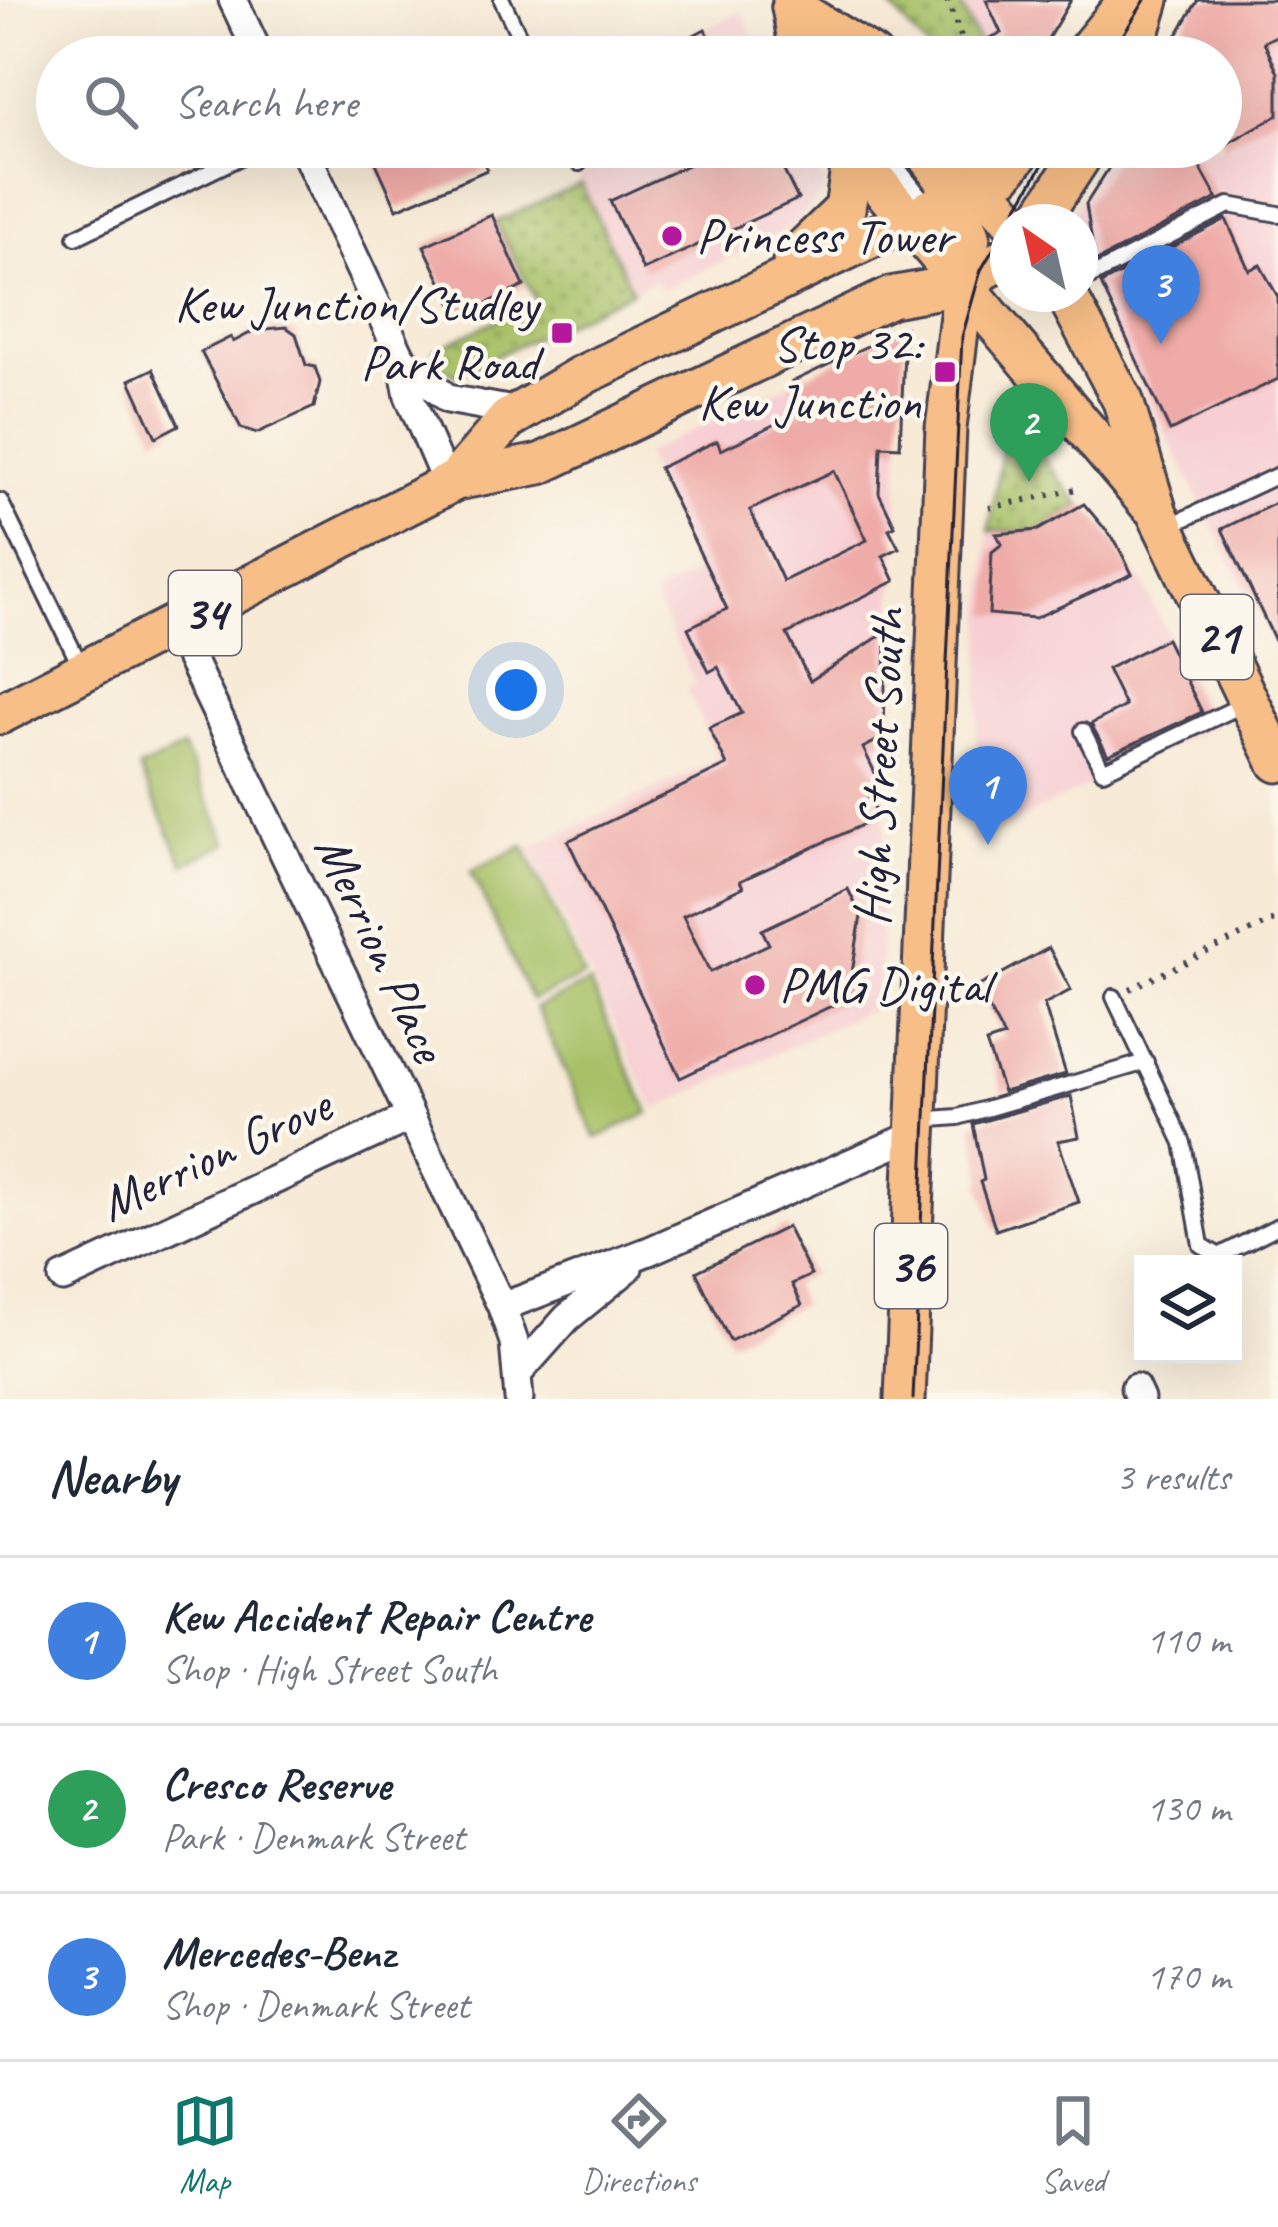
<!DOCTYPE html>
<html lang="en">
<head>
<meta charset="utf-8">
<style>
  body { margin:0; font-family:Caveat,sans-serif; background:#f6f6f7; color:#1f2937 }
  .controls { position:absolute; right:36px; bottom:36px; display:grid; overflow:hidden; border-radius:0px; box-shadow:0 12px 48px #0002 }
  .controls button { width:108px; height:108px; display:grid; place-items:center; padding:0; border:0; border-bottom:3px solid #e0e1e3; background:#fff; color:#1f2937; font:60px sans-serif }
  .compass { position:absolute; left:990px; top:204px; width:108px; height:108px; border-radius:50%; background:#fff; box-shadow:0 12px 48px #0002; rotate:326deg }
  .you { position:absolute; left:516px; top:690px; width:42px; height:42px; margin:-30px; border:9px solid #fff; border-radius:50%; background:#1a73e8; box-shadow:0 0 0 18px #1a73e833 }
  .badge { display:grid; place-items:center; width:78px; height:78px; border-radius:50%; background:#0f766e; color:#fff; font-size:39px; font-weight:700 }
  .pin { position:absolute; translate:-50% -99px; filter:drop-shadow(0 3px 6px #0008) }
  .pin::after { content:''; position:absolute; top:63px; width:42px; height:36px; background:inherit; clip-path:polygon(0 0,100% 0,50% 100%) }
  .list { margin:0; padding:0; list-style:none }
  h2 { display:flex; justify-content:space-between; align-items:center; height:156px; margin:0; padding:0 48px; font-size:51px }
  h2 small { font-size:39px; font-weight:400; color:#747a83 }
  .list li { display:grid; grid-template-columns:78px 1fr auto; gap:36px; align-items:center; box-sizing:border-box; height:168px; padding:0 48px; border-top:3px solid #e0e1e3 }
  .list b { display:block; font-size:45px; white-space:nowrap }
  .list p { margin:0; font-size:39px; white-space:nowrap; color:#747a83 }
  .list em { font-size:39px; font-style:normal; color:#747a83 }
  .icon { flex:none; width:66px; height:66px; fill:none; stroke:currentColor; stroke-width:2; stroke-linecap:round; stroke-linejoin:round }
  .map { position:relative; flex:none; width:1278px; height:1399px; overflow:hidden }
  .search { position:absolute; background:#fff; box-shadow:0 12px 48px #0002; left:36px; right:36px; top:36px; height:132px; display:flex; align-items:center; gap:30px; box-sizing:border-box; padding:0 42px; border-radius:66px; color:#747a83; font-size:45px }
  .sheet { height:660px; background:#fff }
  nav { display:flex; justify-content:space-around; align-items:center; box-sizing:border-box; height:168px; border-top:3px solid #e0e1e3; background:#fff; font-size:33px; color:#747a83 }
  nav a { display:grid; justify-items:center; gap:6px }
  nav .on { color:#0f766e }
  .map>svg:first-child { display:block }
</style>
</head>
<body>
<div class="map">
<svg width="1278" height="1399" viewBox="0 0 1278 1399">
  <defs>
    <pattern id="park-dots" width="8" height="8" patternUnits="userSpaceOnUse" patternTransform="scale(3)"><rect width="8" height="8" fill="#a8c167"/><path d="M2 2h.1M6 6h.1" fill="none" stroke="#889c56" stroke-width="1.8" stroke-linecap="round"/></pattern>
  </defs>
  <rect width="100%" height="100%" fill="#fbf7ec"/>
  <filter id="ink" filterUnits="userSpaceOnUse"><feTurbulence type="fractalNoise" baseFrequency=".00833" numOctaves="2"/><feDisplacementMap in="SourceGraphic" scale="24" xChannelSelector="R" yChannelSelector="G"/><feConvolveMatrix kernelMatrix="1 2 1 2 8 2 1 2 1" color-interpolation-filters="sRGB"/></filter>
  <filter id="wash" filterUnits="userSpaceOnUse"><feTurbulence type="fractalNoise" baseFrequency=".004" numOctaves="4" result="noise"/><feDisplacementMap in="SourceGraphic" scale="48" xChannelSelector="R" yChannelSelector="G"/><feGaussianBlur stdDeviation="2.7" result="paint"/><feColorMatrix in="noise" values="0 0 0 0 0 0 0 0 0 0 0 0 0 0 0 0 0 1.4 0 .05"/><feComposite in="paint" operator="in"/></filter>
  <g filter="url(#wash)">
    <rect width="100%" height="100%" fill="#f7ead6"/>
    <g fill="#f7cfd3">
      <polygon points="958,0 1071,0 1037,57 985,57"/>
      <polygon points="1278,0 1278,654 1090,285 1074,209 1112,147 1221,147 1221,57"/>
      <polygon points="742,11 764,57 648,57"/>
      <polygon points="563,147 807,147 827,188 793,227 662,290 657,279 632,291"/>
      <polygon points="898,332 904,338 878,1005 655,1110 529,848 719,759 686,689 695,684 653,595 697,573 644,454"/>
      <polygon points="1080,505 1144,585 1212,726 970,843 989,531 1038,530"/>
    </g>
    <g fill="#a8c167" stroke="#657251" stroke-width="3">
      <polygon points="183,748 228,843 184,864 139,769"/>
      <polygon points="524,846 584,976 531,1000 471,871"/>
      <polygon points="589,983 649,1113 596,1138 536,1008"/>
    </g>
    <g fill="url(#park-dots)" stroke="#657251" stroke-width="3">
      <polygon points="885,0 958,0 985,57 934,57"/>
      <polygon points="581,184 632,291 456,375 443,368 434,350 536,301 496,222"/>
      <polygon points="1016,422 1080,505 1038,530 989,531 1006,424"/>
    </g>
    <g id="blocks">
      <g fill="#efaba7" fill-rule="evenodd">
        <polygon points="986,0 1071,0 1037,57 946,57 1001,33"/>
        <polygon points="1198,0 1278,0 1278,35 1264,42 1278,73 1278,115 1221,147 1221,57 1164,57"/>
        <polygon points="705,29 720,57 653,57"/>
        <polygon points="413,147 477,147 487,170 397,209 376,163"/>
        <polygon points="727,147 772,147 798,199 643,270 610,201"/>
        <polygon points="1122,147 1189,147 1217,198 1095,262 1086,204"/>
        <polygon points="492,215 524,286 458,317 424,246"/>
        <polygon points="1226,219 1249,270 1260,265 1278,297 1278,379 1170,431 1101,284"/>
        <polygon points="286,327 296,334 306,365 315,367 320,382 314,407 257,433 241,428 201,352 231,337 233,342 256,330"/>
        <path d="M905,328L900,447L881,446L879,493L895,526L889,529L899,548L883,556L895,581L787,634L810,681L886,632L884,737L863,748L881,785L866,791L879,817L740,881L743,887L683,916L710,972L769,944L762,930L848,889L861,916L848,998L680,1078L568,841L727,765L709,728L742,713L718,667L709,672L688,628L727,609L659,468L717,441L721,450L805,410L792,382ZM834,471L867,540L783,581L750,510Z"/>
        <polygon points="153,369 179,425 156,437 130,380"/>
        <polygon points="1278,502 1278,647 1222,529"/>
        <polygon points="1084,504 1116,542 1132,574 1035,618 989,614 992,552 1002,544 996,534 1038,530"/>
        <polygon points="1166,639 1202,712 1108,755 1091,724 1125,706 1107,669"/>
        <polygon points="1049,948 1071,990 1044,1004 1066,1074 1003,1092 986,1043 1004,1037 977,987"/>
        <polygon points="1071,1096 1079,1137 1058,1141 1079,1202 996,1230 980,1182 984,1180 973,1124"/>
        <polygon points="787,1227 811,1275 792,1284 802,1305 730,1341 696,1272"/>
      </g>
    </g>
  </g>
  <g filter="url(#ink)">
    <use href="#blocks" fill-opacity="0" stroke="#424052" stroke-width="3"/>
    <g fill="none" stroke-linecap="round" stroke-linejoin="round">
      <g stroke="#424052" stroke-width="20">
        <g id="service">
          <polyline points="502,0 529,57"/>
          <polyline points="572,147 579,163"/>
          <polyline points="881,147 960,246"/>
          <polyline points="76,237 261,147"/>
          <polyline points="1080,282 1229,205 1278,214"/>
          <polyline points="0,501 82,669"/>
          <polyline points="1169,526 1278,475"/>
          <polyline points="1083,731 1103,771 1244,704"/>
          <polyline points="1114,997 1183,1143 1201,1245 1219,1256 1278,1226"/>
          <polyline points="919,1120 958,1117 1146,1062"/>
        </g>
      </g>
      <g stroke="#424052" stroke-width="33">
        <g id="minor">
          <polyline points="233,0 260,57"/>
          <polyline points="303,147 402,359 409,396 447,484"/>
          <polyline points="402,359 448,399 519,412"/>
          <polyline points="176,628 502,1307 514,1342 519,1399"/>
          <polyline points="63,1278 408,1118"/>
          <polyline points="502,1307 649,1251 917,1134"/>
          <polyline points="519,1372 567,1318 628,1268"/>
          <polyline points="1135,1388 1140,1399"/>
        </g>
      </g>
      <g stroke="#424052" stroke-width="45">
        <g id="primary">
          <polyline points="792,7 873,57"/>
          <polyline points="792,7 801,57"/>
          <polyline points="1082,57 1129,0"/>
          <polyline points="1132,57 1149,0"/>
          <polyline points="847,147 1149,504"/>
          <polyline points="966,167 1013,222"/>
          <polyline points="1038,222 1087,147"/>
          <polyline points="793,259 845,209 853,156"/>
          <polyline points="1066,294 1123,401 1157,513 1278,762"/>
          <polyline points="456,480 508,419 581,376 982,185 1003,174 1024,147"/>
          <polyline points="0,714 456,480 540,464 891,297 958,285 1008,256"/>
          <polyline points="905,1399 946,428 970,235 950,186 921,147"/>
        </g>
      </g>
      <g stroke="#424052" stroke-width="6" stroke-dasharray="3 9" stroke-linecap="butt">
        <polyline points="947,0 969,57"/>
        <polyline points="989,508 1081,488"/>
        <polyline points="1130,989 1278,918"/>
      </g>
      <use href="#service" stroke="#fff" stroke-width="14"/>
      <use href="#minor" stroke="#fff" stroke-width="27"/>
      <use href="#primary" stroke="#f7be87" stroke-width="39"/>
      <g stroke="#22223b" stroke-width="3">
        <polyline points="1109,57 1145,0"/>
        <polyline points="913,1399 962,337 981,270 1053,147"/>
      </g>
    </g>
  </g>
  <g fill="#b5179e" stroke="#fbf7ec" stroke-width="4.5">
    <circle cx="672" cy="236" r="12"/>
    <rect x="550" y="321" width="24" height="24" rx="6"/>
    <rect x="933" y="360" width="24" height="24" rx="6"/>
    <circle cx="755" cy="985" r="12"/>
  </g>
  <g text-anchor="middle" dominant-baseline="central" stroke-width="9" stroke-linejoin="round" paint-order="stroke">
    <g fill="#fbf7ec" stroke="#636270" stroke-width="3">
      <rect x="169" y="571" width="72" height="84" rx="9"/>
      <rect x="1181" y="595" width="72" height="84" rx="9"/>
      <rect x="875" y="1224" width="72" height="84" rx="9"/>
    </g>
    <g font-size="48" font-weight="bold" fill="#22223b">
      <text x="205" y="613">34</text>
      <text x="1217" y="637">21</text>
      <text x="911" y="1266">36</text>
    </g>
    <g font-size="51" fill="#22223b" stroke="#fbf7ec" text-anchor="start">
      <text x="696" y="236">Princess Tower</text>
      <text x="538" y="304" text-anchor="end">Kew Junction/Studley<tspan x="538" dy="59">Park Road</tspan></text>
      <text x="921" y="343" text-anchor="end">Stop 32:<tspan x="921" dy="59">Kew Junction</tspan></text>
      <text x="779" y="985">PMG Digital</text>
    </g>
    <g font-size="51" fill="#22223b" stroke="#fbf7ec">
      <text transform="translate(879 767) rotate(-87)">High Street South</text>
      <text transform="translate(381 948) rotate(65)">Merrion Place</text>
      <text transform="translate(215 1154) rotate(-25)">Merrion Grove</text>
    </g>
  </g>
</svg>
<div class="controls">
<button><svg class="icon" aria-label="layers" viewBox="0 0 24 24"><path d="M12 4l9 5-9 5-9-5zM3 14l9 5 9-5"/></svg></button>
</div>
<svg class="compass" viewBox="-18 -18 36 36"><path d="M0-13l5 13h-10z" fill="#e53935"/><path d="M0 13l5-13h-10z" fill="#747a83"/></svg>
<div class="you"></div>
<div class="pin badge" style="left:988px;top:845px;background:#3f7fe0">1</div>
<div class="pin badge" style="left:1029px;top:482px;background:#2e9e5b">2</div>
<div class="pin badge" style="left:1161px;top:344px;background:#3f7fe0">3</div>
<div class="search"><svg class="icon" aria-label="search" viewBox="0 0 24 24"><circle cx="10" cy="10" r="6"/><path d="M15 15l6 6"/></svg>Search here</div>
</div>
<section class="sheet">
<h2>Nearby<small>3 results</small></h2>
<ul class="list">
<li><span class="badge" style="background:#3f7fe0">1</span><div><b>Kew Accident Repair Centre</b><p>Shop · High Street South</p></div><em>110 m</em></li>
<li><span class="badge" style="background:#2e9e5b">2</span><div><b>Cresco Reserve</b><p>Park · Denmark Street</p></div><em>130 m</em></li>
<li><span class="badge" style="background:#3f7fe0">3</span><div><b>Mercedes-Benz</b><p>Shop · Denmark Street</p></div><em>170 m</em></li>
</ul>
</section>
<nav>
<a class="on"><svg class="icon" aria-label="map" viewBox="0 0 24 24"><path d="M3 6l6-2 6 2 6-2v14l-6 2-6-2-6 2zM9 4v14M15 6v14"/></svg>Map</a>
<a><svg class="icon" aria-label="directions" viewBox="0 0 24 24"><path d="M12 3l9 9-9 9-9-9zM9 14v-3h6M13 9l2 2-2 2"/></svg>Directions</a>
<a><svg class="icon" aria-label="saved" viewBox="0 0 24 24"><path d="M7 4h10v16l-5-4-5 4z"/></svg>Saved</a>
</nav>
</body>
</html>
